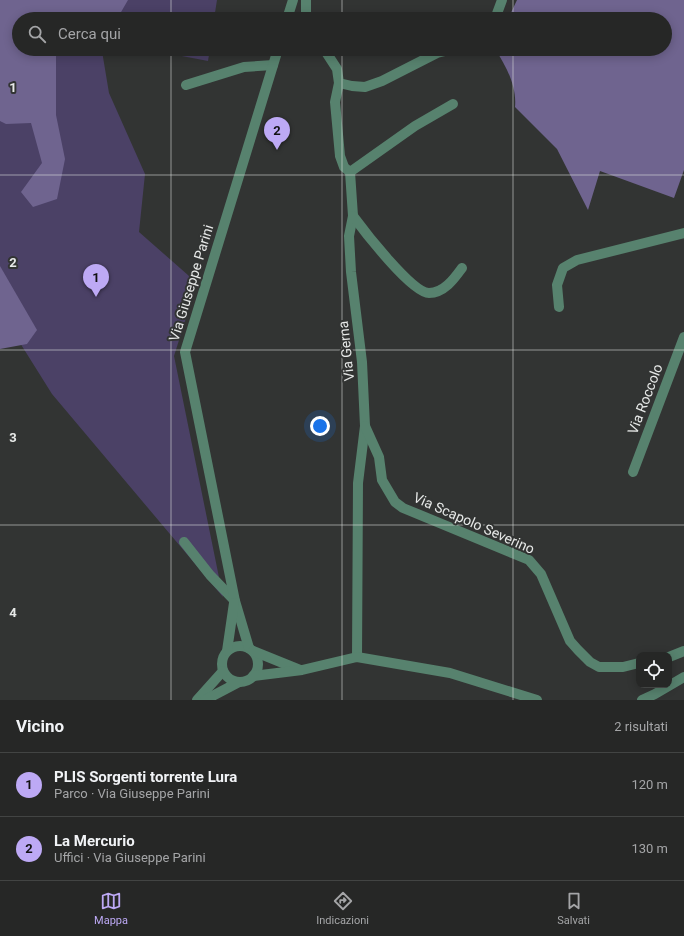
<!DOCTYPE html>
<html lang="it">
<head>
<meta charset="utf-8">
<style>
  body { margin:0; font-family:Roboto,sans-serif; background:#2e2f2e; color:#f1f3f6 }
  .controls { position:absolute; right:12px; bottom:12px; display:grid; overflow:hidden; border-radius:8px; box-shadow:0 2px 10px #0003 }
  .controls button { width:36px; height:36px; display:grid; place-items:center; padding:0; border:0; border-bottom:1px solid #424443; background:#262726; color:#f1f3f6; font:20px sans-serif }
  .you { position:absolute; left:320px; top:426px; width:14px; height:14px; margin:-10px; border:3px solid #fff; border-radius:50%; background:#1a73e8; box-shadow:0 0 0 6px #1a73e833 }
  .badge { display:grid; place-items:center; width:26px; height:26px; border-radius:50%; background:#bda9f5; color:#111; font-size:13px; font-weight:700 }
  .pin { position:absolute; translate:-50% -33px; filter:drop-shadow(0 1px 2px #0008) }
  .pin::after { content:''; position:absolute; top:21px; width:14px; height:12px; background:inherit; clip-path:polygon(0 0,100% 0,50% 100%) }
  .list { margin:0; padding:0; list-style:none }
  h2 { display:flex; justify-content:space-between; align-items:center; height:52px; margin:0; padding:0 16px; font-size:17px }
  h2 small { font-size:13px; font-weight:400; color:#a4a5a7 }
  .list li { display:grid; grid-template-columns:26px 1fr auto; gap:12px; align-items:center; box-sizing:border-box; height:64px; padding:0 16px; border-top:1px solid #424443 }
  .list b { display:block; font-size:15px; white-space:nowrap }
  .list p { margin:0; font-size:13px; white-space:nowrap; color:#a4a5a7 }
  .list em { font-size:13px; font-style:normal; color:#a4a5a7 }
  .icon { flex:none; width:22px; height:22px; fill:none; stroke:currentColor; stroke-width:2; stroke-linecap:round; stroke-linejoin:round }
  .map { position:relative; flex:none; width:684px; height:700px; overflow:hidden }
  .search { position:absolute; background:#262726; box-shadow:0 2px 10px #0003; left:12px; right:12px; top:12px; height:44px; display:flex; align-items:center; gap:10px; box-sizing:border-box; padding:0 14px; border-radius:22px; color:#a4a5a7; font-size:15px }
  .sheet { height:180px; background:#262726 }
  nav { display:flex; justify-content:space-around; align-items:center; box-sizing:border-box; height:56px; border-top:1px solid #424443; background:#262726; font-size:11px; color:#a4a5a7 }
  nav a { display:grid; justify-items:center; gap:2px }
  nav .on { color:#bda9f5 }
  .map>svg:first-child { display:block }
</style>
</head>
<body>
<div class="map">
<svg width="684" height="700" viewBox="0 0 684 700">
  <rect width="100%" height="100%" fill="#323433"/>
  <g fill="#4b4166">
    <polygon points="0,0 217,0 214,19 19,19 19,49 104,49 102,51 109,93 145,174 139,232 197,283 174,356 223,597 52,394 0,311"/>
    <polygon points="145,49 210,49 208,61"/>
  </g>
  <g fill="#6f648f">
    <polygon points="0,0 128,0 117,19 19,19 19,49 59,49 56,50 56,115 65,159 57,199 33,207 21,192 42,163 31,123 6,124 0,121"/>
    <path d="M517,0H684V170L674,198L600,171L588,210L557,149L515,107C517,86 506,66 495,49H665V19H508Z"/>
    <polygon points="0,266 37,330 27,344 0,349"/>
  </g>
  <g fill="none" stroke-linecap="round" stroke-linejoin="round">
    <g stroke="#57826e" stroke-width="10">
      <polyline points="287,19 293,0"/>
      <polyline points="306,19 306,0"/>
      <polyline points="495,19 502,0"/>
      <polyline points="324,49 337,69 339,83 335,102 340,156 344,167 350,172 353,216 349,236 351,272 362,362 365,426 358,483 357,657"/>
      <polyline points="339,83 352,86 365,87 382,81 437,53 453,49"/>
      <polyline points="186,85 244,67 273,65"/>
      <polyline points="350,172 415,126 453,104"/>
      <path d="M353,216C364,231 412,293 429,293C444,293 454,279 462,268"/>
      <polyline points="559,307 557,285 563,268 577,260 684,233"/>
      <polyline points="365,426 379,457 382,480 395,502 403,508 529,560 541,574 570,641 578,650 590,662 599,667 623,667 639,663"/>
      <polyline points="633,472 684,337"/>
      <polyline points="184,542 210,575 235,601"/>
      <circle cx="240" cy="664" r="18"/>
      <polyline points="249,648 235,601 185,352 278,49"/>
      <polyline points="227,651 234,603"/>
      <polyline points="253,651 300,670"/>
      <polyline points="669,657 684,651"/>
      <polyline points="253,676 302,670 357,657 450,673 537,700"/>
      <polyline points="197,700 223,671"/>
      <polyline points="205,700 239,682"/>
      <polyline points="642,700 655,694 684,677"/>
    </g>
  </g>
  <path fill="none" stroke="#e7e9e8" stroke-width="1" stroke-opacity="0.55" d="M171,0V19M342,0V19M513,0V19M171,49V700M342,49V700M513,49V700M0,175H684M0,350H684M0,525H684"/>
  <g text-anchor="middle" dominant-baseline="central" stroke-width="4" stroke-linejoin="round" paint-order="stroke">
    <g font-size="14" fill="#e7e9e8" stroke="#323433">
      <text transform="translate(191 283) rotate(-73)">Via Giuseppe Parini</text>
      <text transform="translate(346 351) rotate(-96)">Via Gerna</text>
      <text transform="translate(645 399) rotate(-69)">Via Roccolo</text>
      <text transform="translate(474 523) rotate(24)">Via Scapolo Severino</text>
    </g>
  </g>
  <g font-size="13" text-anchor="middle" font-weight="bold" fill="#e7e9e8" stroke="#323433" stroke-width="4" stroke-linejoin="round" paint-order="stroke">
    <text x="13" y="92">1</text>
    <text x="13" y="267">2</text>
    <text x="13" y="442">3</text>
    <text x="13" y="617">4</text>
  </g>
</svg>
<div class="controls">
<button><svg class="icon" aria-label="locate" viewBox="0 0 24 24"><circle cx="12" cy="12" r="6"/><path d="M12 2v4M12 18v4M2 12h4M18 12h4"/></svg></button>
</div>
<div class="you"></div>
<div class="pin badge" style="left:96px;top:297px">1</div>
<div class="pin badge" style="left:277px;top:150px">2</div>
<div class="search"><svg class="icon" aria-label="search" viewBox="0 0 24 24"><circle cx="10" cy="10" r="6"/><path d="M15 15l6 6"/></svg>Cerca qui</div>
</div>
<section class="sheet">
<h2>Vicino<small>2 risultati</small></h2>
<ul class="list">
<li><span class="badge">1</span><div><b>PLIS Sorgenti torrente Lura</b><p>Parco · Via Giuseppe Parini</p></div><em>120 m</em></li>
<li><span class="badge">2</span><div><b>La Mercurio</b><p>Uffici · Via Giuseppe Parini</p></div><em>130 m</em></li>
</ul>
</section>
<nav>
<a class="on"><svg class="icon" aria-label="map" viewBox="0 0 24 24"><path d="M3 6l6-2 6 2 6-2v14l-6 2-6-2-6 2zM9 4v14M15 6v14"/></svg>Mappa</a>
<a><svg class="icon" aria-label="directions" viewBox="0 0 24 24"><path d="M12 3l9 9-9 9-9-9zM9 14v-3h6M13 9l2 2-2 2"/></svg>Indicazioni</a>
<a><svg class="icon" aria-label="saved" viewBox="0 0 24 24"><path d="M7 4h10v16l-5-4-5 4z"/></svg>Salvati</a>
</nav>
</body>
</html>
